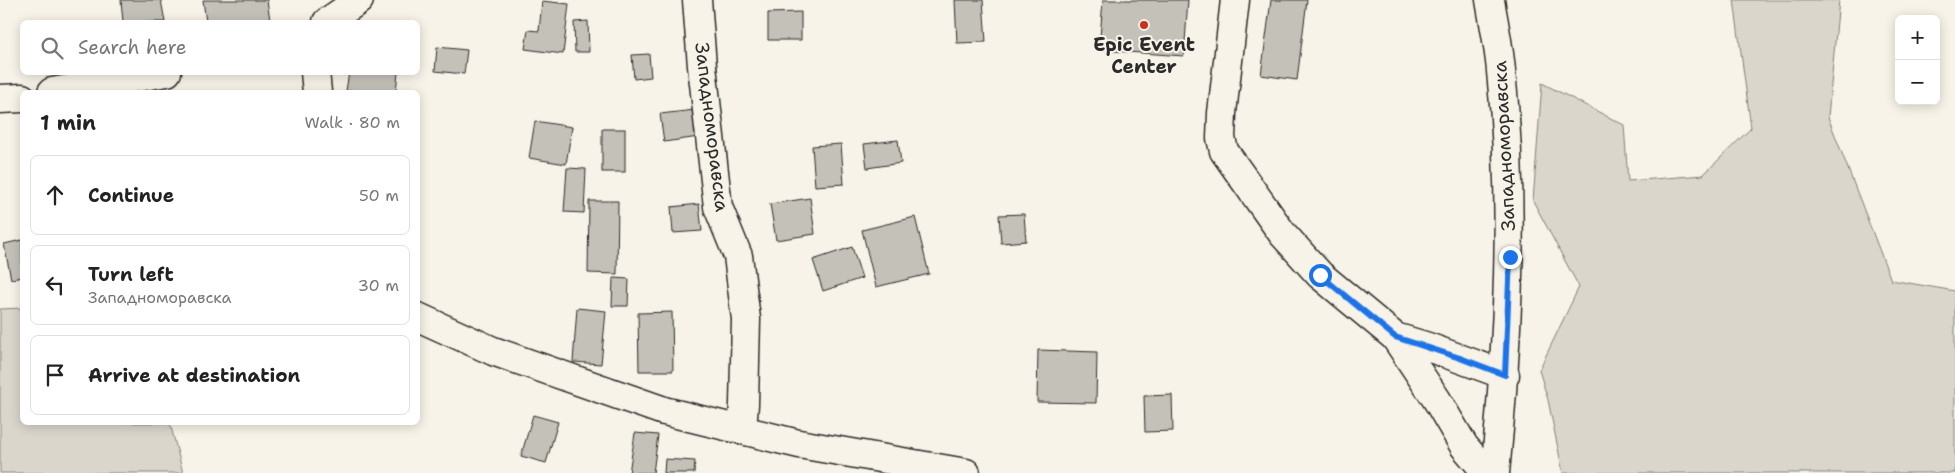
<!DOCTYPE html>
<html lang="en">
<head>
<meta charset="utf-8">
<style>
  body { margin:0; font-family:"Shantell Sans",sans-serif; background:#f2f2f2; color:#222 }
  .controls { position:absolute; right:15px; top:15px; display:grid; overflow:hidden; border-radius:8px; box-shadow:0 2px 12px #0003 }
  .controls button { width:45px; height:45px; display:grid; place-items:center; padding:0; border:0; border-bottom:1px solid #e0e0e0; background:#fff; color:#222; font:25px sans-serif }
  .stop { position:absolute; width:15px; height:15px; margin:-11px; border:4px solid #1a73e8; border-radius:50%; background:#fff }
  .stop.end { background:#1a73e8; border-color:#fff; box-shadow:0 1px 5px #0008 }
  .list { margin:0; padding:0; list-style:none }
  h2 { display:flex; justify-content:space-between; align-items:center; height:65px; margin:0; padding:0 20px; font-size:21px }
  h2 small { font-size:16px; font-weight:400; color:#767676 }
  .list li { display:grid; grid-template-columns:32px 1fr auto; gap:15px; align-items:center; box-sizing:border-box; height:80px; margin:0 10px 10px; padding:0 10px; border:1px solid #e0e0e0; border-radius:8px }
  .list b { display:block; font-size:19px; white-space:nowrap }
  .list p { margin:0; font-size:16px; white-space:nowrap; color:#767676 }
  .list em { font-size:16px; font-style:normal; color:#767676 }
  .icon { flex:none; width:28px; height:28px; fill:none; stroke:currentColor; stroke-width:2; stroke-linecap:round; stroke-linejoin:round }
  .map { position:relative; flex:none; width:1955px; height:473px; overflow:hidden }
  .search { position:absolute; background:#fff; box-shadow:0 2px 12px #0003; left:20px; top:20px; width:400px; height:55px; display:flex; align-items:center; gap:12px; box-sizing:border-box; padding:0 18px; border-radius:8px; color:#767676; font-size:19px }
  .panel { position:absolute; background:#fff; box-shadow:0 2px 12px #0003; left:20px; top:90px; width:400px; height:335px; border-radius:8px }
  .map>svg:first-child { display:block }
</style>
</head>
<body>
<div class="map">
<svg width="1955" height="473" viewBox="0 0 1955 473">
  <rect width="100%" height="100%" fill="#f7f3e8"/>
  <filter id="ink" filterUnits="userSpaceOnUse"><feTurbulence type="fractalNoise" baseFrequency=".02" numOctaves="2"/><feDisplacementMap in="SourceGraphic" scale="10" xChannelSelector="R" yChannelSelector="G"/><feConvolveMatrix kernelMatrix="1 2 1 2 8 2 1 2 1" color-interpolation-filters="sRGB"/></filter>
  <g filter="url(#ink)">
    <g fill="#dad6cc" stroke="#82807c">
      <polygon points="1734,0 1839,0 1828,117 1891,280 1955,291 1955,473 1563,473 1548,400 1539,370 1579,287 1533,201 1542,83 1624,125 1628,181 1703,175 1751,128"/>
      <polygon points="22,308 22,422 170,423 183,473 0,473 0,309"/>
    </g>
    <g fill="#c4c1b9" stroke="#2b2b2b">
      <polygon points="121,0 161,0 165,22 123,22"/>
      <polygon points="203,0 267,0 270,20 246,22 206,22"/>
      <polygon points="955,0 983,0 986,42 957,43"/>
      <polygon points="1103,0 1188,0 1184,56 1099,50"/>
      <polygon points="1271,0 1307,0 1297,80 1261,75"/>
      <polygon points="542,1 569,4 563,54 525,49 528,30 539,31"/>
      <polygon points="801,12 801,40 768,40 768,13"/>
      <polygon points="588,21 589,52 575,52 574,22"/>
      <polygon points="437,47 467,50 464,74 435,71"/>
      <polygon points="649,54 651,77 634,79 632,55"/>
      <polygon points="349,72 398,72 396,92 346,91"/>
      <polygon points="695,110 699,137 664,142 660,114"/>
      <polygon points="535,121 572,127 566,164 529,158"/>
      <rect x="602" y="129" width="23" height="43"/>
      <polygon points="898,140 901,163 867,168 864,144"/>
      <polygon points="841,144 844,184 815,186 812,146"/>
      <polygon points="567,168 586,169 584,213 564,212"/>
      <polygon points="810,198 815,234 776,240 770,204"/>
      <polygon points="589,201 618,201 617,274 588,273"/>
      <polygon points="699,204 702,231 673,233 671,207"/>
      <polygon points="1024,214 1026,241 1001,243 999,215"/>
      <polygon points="915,217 929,274 876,287 862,230"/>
      <polygon points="22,240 22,277 11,279 4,244"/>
      <polygon points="852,247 862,278 823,291 813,260"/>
      <polygon points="613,278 629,279 628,306 612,306"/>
      <polygon points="577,308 606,311 601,364 573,362"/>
      <polygon points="672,312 673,371 639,371 638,313"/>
      <polygon points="1038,350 1097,352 1096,403 1037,402"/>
      <polygon points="1172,395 1173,431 1145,432 1144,396"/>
      <polygon points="533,415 558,422 546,463 521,456"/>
      <polygon points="635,433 658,435 653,473 629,473"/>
      <polygon points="665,459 695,461 694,473 664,473"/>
    </g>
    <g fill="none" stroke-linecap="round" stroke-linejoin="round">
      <g stroke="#2b2b2b" stroke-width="31">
        <g id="minor">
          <polyline points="697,0 702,66 718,207 738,256 746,319 744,404 742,430"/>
          <polyline points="1235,0 1222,113 1221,138 1224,151 1282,233 1320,275 1395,337 1437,400 1464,446 1487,473"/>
          <path d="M1490,0C1494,24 1499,47 1501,71C1515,205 1508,339 1495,473"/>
          <polyline points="327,22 359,0"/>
          <polyline points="315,72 317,92"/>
          <polyline points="52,92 167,72"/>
          <polyline points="0,99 22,98"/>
          <polyline points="418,317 493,351 664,411 799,444 966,473"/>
          <polyline points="1395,337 1428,347 1505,375"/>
        </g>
      </g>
      <use href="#minor" stroke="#f7f3e8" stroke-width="28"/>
    </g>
  </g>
  <g fill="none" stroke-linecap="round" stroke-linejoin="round" filter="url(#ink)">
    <polyline stroke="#1a73e8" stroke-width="6" points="1320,275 1395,337 1460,358 1505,375 1510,257"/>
  </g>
  <circle fill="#c8321e" stroke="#f7f3e8" stroke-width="2" cx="1144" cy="25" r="5"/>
  <g text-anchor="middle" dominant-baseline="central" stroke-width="4" stroke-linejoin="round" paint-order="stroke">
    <g font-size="19" font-weight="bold" fill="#2b2b2b" stroke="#f7f3e8">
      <text x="1144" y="44">Epic Event<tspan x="1144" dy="22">Center</tspan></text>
    </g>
    <g font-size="19" fill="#2b2b2b" stroke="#f7f3e8">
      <text transform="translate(712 127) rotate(83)">Западноморавска</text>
      <text transform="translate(1504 146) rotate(-93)">Западноморавска</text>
    </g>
  </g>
</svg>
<div class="controls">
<button>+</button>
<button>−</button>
</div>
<div class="stop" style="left:1320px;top:275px"></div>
<div class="stop end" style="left:1510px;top:257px"></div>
<div class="search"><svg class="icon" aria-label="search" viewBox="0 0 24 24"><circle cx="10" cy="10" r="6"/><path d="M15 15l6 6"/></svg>Search here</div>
<section class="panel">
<h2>1 min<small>Walk · 80 m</small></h2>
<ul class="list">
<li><svg class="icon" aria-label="ahead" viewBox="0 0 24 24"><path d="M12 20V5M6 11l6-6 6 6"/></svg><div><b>Continue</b></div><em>50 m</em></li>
<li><svg class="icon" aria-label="left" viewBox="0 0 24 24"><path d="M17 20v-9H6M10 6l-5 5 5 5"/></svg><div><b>Turn left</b><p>Западноморавска</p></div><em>30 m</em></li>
<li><svg class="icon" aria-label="arrive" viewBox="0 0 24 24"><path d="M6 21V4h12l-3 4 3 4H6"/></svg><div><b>Arrive at destination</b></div></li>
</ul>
</section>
</div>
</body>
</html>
